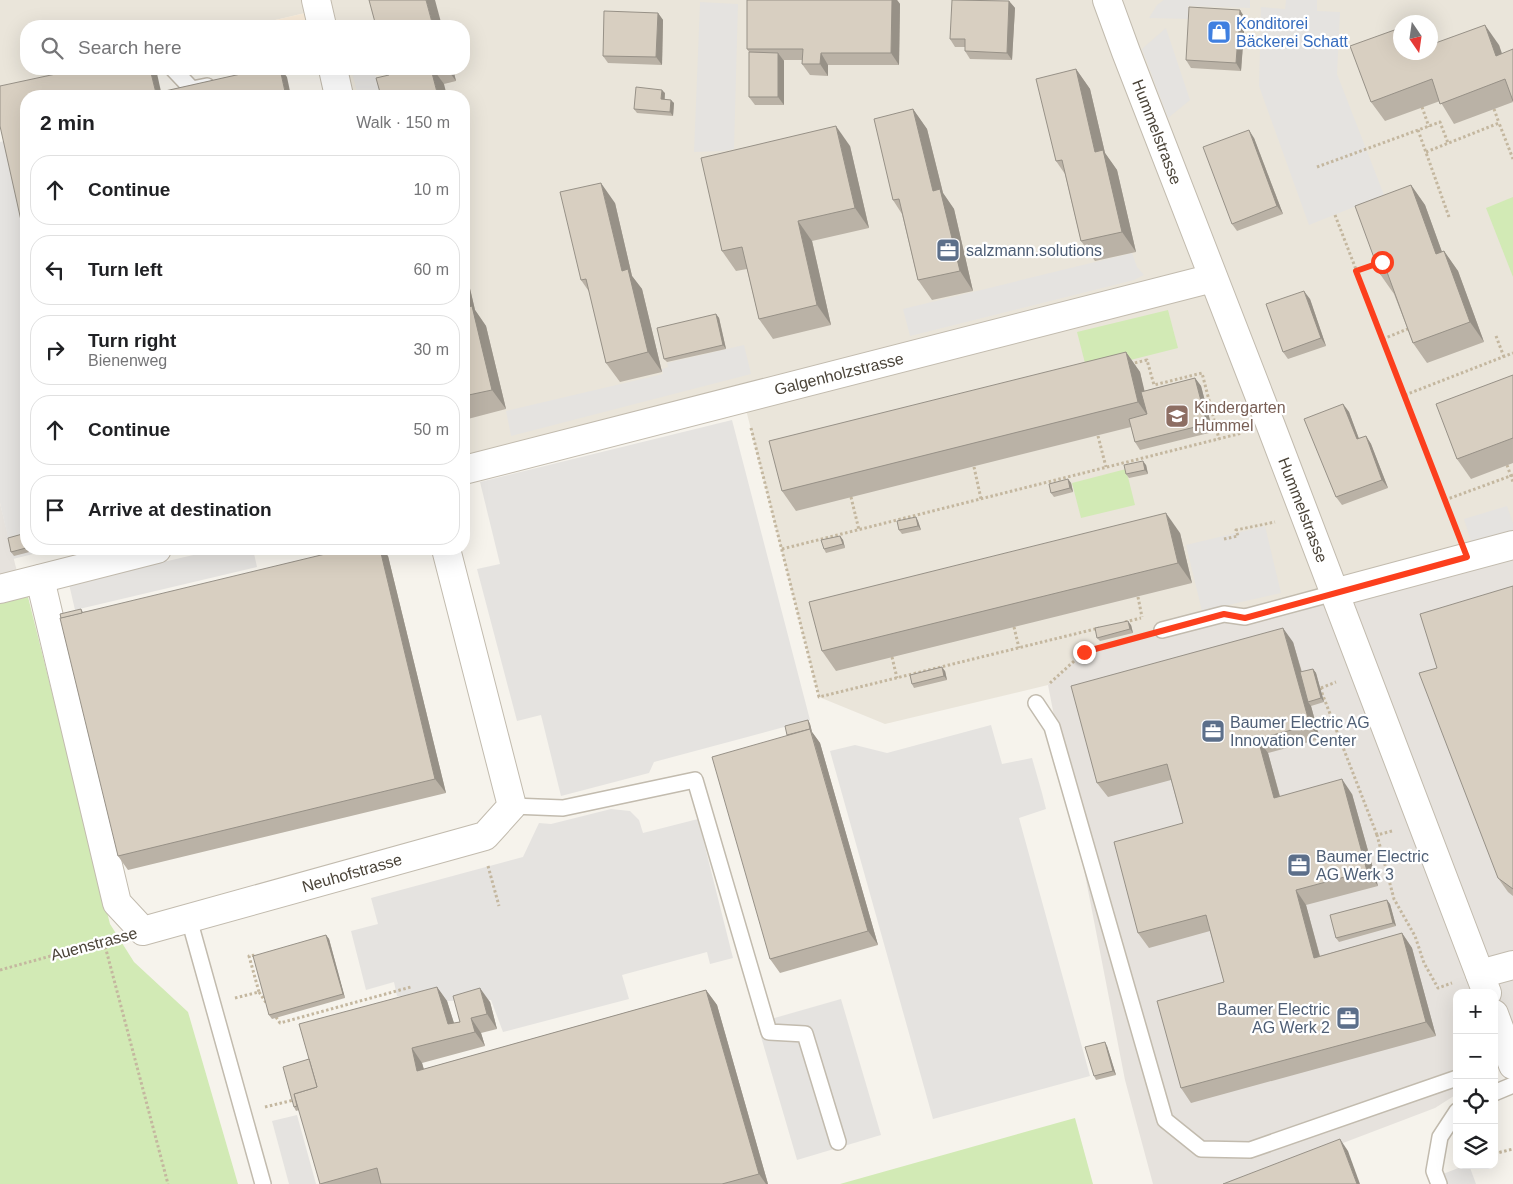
<!DOCTYPE html>
<html lang="en">
<head>
<meta charset="utf-8">
<style>
  body { margin:0; font-family:Arial,sans-serif; background:#f2f2f2; color:#202124 }
  .controls { position:absolute; right:15px; bottom:15px; display:grid; overflow:hidden; border-radius:10px; box-shadow:0 5px 20px #0002 }
  .controls button { width:45px; height:45px; display:grid; place-items:center; padding:0; border:0; border-bottom:1px solid #e0e0e0; background:#fff; color:#202124; font:25px sans-serif }
  .compass { position:absolute; left:1393px; top:15px; width:45px; height:45px; border-radius:50%; background:#fff; box-shadow:0 5px 20px #0002; rotate:167deg }
  .stop { position:absolute; width:15px; height:15px; margin:-11px; border:4px solid #fc3f1d; border-radius:50%; background:#fff }
  .stop.end { background:#fc3f1d; border-color:#fff; box-shadow:0 1px 5px #0008 }
  .list { margin:0; padding:0; list-style:none }
  h2 { display:flex; justify-content:space-between; align-items:center; height:65px; margin:0; padding:0 20px; font-size:21px }
  h2 small { font-size:16px; font-weight:400; color:#757577 }
  .list li { display:grid; grid-template-columns:32px 1fr auto; gap:15px; align-items:center; box-sizing:border-box; height:70px; margin:0 10px 10px; padding:0 10px; border:1px solid #e0e0e0; border-radius:20px }
  .list b { display:block; font-size:19px; white-space:nowrap }
  .list p { margin:0; font-size:16px; white-space:nowrap; color:#757577 }
  .list em { font-size:16px; font-style:normal; color:#757577 }
  .icon { flex:none; width:28px; height:28px; fill:none; stroke:currentColor; stroke-width:2; stroke-linecap:round; stroke-linejoin:round }
  .map { position:relative; flex:none; width:1513px; height:1184px; overflow:hidden }
  .search { position:absolute; background:#fff; box-shadow:0 5px 20px #0002; left:20px; top:20px; width:450px; height:55px; display:flex; align-items:center; gap:12px; box-sizing:border-box; padding:0 18px; border-radius:20px; color:#757577; font-size:19px }
  .panel { position:absolute; background:#fff; box-shadow:0 5px 20px #0002; left:20px; top:90px; width:450px; height:465px; border-radius:20px }
  .map>svg:first-child { display:block }
</style>
</head>
<body>
<div class="map">
<svg width="1513" height="1184" viewBox="0 0 1513 1184">
  <rect width="100%" height="100%" fill="#f6f3ec"/>
  <path fill="#eae5da" fill-rule="evenodd" d="M0,0H1513V545L1160,630L1084,652L1048,685L885,724L819,697L743,398L464,470V96H339L333,69H464V26H322L318,10L250,26H26V69H76L0,87ZM1400,22H1430V52H1400Z"/>
  <polygon fill="#f7ead8" points="318,10 322,26 250,26"/>
  <g fill="#e6e2dd">
    <polygon points="0,503 20,584 0,589"/>
    <polygon points="1513,545 1513,1065 1510,1059 1494,1070 1494,993 1457,993 1457,1094 1435,1108 1235,1184 1153,1184 1125,1080 1048,685 1084,652 1160,630"/>
  </g>
  <g fill="#d2eab5">
    <polygon points="1513,197 1513,277 1486,208"/>
    <polygon points="1168,310 1178,348 1087,371 1077,332"/>
    <polygon points="1126,469 1135,505 1081,518 1072,483"/>
    <polygon points="28,597 110,924 134,962 188,1012 238,1184 0,1184 0,603"/>
    <polygon points="1075,1118 1093,1184 840,1184"/>
  </g>
  <g fill="#e5e3e0">
    <polygon points="1164,0 1250,0 1250,8 1188,6 1188,19 1149,18 1157,5"/>
    <polygon points="1286,0 1317,0 1317,11 1340,12 1337,74 1384,195 1309,225 1259,86 1261,7 1285,9"/>
    <polygon points="700,2 738,4 734,149 723,151 694,152"/>
    <polygon points="1166,28 1190,100 1168,118 1142,49"/>
    <polygon points="351,69 374,69 381,96 358,96"/>
    <polygon points="7,140 26,229 26,549 53,549 13,559 0,503 0,142"/>
    <polygon points="1132,253 1137,267 1144,275 1134,280 910,336 903,309"/>
    <polygon points="744,345 751,374 511,436 506,411 663,374 662,369 668,367 667,363"/>
    <polygon points="732,420 810,720 654,762 649,773 561,796 541,715 517,721 477,569 500,564 480,482"/>
    <polygon points="1507,506 1513,523 1513,531 1472,544 1464,519"/>
    <polygon points="1265,526 1281,593 1202,611 1186,545"/>
    <polygon points="219,549 253,549 257,567 75,610 69,584"/>
    <polygon points="991,725 1002,764 1032,758 1042,793 1046,809 1019,818 1090,1076 933,1119 830,751 855,745 887,753"/>
    <polygon points="611,809 630,811 639,820 643,833 698,819 733,958 710,964 707,952 622,975 629,999 503,1032 491,1000 447,1001 397,996 394,982 366,990 351,931 378,924 371,898 523,857 539,823 551,824"/>
    <polygon points="841,999 881,1135 797,1160 757,1023"/>
    <polygon points="297,1115 316,1184 289,1184 272,1121"/>
    <polygon points="1466,1165 1469,1165 1476,1184 1447,1184 1443,1174"/>
  </g>
  <g fill="none" stroke-linecap="round" stroke-linejoin="round">
    <g stroke="#c2bbae" stroke-width="18">
      <g id="service">
        <polyline points="173,69 192,89 207,86"/>
        <polyline points="1162,630 1224,614 1245,617 1334,593"/>
        <polyline points="1036,703 1052,727 1165,1120 1201,1149 1250,1150 1457,1078"/>
        <polyline points="512,806 563,808 695,780 769,1032 805,1034 838,1142"/>
        <polyline points="189,919 263,1184"/>
        <polyline points="1494,1093 1513,1085"/>
        <polyline points="1439,1184 1434,1171 1440,1137 1457,1111"/>
      </g>
    </g>
    <g stroke="#c2bbae" stroke-width="30">
      <g id="minor">
        <polyline points="316,0 322,26"/>
        <polyline points="1107,0 1126,52 1271,426 1487,993"/>
        <polyline points="333,69 339,96"/>
        <polyline points="464,470 1213,278"/>
        <polyline points="40,579 117,903 143,931 485,836 512,806 446,549"/>
        <polyline points="0,589 157,549"/>
        <polyline points="1334,593 1513,545"/>
        <polyline points="1480,974 1513,965"/>
        <polyline points="1494,1014 1513,1065"/>
      </g>
    </g>
    <g stroke="#c4b79f" stroke-width="3" stroke-dasharray="2.5 2.5" stroke-linecap="butt">
      <polyline points="1422,107 1429,127"/>
      <polyline points="1494,109 1499,123"/>
      <polyline points="1418,130 1449,217"/>
      <polyline points="1426,152 1499,123 1513,159"/>
      <polyline points="1317,167 1440,122 1448,143"/>
      <polyline points="1335,215 1456,529"/>
      <polyline points="1357,271 1379,262"/>
      <polyline points="1496,336 1504,357"/>
      <polyline points="1383,339 1410,328"/>
      <polyline points="1130,364 1147,360 1154,385 1202,373 1219,439"/>
      <polyline points="1405,395 1513,353"/>
      <polyline points="751,428 819,697 1099,628"/>
      <polyline points="1098,436 1106,467"/>
      <polyline points="1507,465 1513,482"/>
      <polyline points="974,467 981,499"/>
      <polyline points="851,497 859,530"/>
      <polyline points="1445,500 1513,475"/>
      <polyline points="1224,539 1238,536 1236,530 1275,522"/>
      <polyline points="782,549 1242,433"/>
      <polyline points="1138,597 1142,617"/>
      <polyline points="1125,622 1141,618"/>
      <polyline points="1014,627 1019,648"/>
      <polyline points="892,657 897,678"/>
      <polyline points="1050,683 1084,652 1139,636"/>
      <polyline points="1320,688 1377,835"/>
      <polyline points="1321,688 1336,682"/>
      <polyline points="1392,831 1377,835 1394,899 1415,936 1424,963 1438,988 1452,983"/>
      <polyline points="488,866 499,906"/>
      <polyline points="104,942 168,1184"/>
      <polyline points="0,970 105,941"/>
      <polyline points="259,992 267,1004"/>
      <polyline points="235,998 259,992 249,956 256,955"/>
      <polyline points="276,1017 280,1023 411,987"/>
      <polyline points="265,1107 294,1100"/>
      <polyline points="1494,1146 1497,1153 1513,1149"/>
    </g>
    <use href="#service" stroke="#fff" stroke-width="15"/>
    <use href="#minor" stroke="#fff" stroke-width="28"/>
  </g>
  <g fill="#bab2a6">
    <polygon points="747,0 897,0 900,4 899,65 828,65 828,76 810,75 802,64 802,60 784,60 784,105 755,105 749,97 749,52 747,49"/>
    <polygon points="1009,1 1015,8 1012,60 970,59 965,51 965,47 955,47 950,39"/>
    <polygon points="658,13 663,20 662,65 608,63 603,56"/>
    <polygon points="1245,18 1241,71 1191,68 1186,60"/>
    <polygon points="1499,45 1513,102 1454,124 1440,101 1385,121 1371,102 1400,52"/>
    <polygon points="387,69 453,69 456,81 444,84 389,75"/>
    <polygon points="1076,69 1090,89 1105,153 1117,170 1136,252 1095,261 1081,241 1065,174 1056,161"/>
    <polygon points="665,93 665,99 674,103 673,116 637,113 634,109"/>
    <polygon points="913,109 927,129 943,193 954,209 973,291 932,300 918,280 902,214 893,200"/>
    <polygon points="1254,138 1283,214 1237,231 1232,224"/>
    <polygon points="850,146 869,228 812,241 831,325 773,339 759,319 747,269 736,271 722,251"/>
    <polygon points="464,160 468,176 464,177"/>
    <polygon points="1411,185 1425,205 1442,252 1444,251 1458,271 1484,342 1427,363 1413,343 1394,294 1380,274"/>
    <polygon points="615,203 632,276 642,289 662,372 620,382 606,363 590,293 581,280"/>
    <polygon points="464,263 475,310 486,326 506,409 464,420"/>
    <polygon points="1310,299 1326,346 1288,359 1283,352"/>
    <polygon points="716,314 719,318 726,349 667,362 664,359"/>
    <polygon points="1126,352 1140,372 1144,391 1195,378 1201,386 1213,432 1140,450 1135,442 1131,427 796,511 782,491"/>
    <polygon points="1513,375 1513,463 1471,479 1457,459"/>
    <polygon points="1343,404 1349,412 1359,439 1366,436 1371,444 1388,488 1342,505 1336,497"/>
    <polygon points="1146,465 1148,474 1129,478 1126,474"/>
    <polygon points="1068,479 1071,483 1073,492 1054,497 1051,493"/>
    <polygon points="916,517 918,521 921,530 902,534 899,530"/>
    <polygon points="26,533 26,549 41,549 14,556 11,552"/>
    <polygon points="1180,533 1192,583 836,671 822,651"/>
    <polygon points="840,536 843,540 845,548 826,553 824,549"/>
    <polygon points="388,556 446,793 128,870 118,856 81,609 83,612"/>
    <polygon points="1513,586 1513,896 1508,892 1498,878 1437,668"/>
    <polygon points="1131,625 1133,633 1100,641 1097,638"/>
    <polygon points="1293,642 1302,672 1313,669 1316,673 1324,702 1311,706 1320,739 1268,753 1280,796 1352,794 1378,886 1306,905 1320,956 1402,933 1412,948 1436,1036 1191,1103 1181,1088 1224,982 1210,931 1149,948 1138,933 1183,823 1171,780 1108,797 1097,783"/>
    <polygon points="945,671 947,680 914,688 912,684"/>
    <polygon points="808,720 810,724 812,732 820,743 878,945 780,973 770,959 787,735"/>
    <polygon points="1390,904 1396,926 1339,942 1336,938"/>
    <polygon points="326,935 329,939 345,998 272,1019 269,1015"/>
    <polygon points="437,987 447,1001 454,1023 460,1022 490,1002 497,1029 481,1033 485,1046 422,1063 424,1069 706,990 717,1005 768,1184 320,1184 299,1110 296,1111 294,1107 309,1059"/>
    <polygon points="1107,1046 1116,1075 1096,1080 1094,1076"/>
  </g>
  <g fill="#979187">
    <polygon points="426,0 435,0 442,26 433,26"/>
    <polygon points="892,0 897,0 900,4 899,65 891,53"/>
    <polygon points="1009,1 1015,8 1012,60 1007,53"/>
    <polygon points="1240,10 1245,18 1241,71 1236,63"/>
    <polygon points="658,13 663,20 662,65 656,57"/>
    <polygon points="1485,25 1499,45 1510,76 1496,56"/>
    <polygon points="778,53 784,61 784,105 778,97"/>
    <polygon points="821,53 828,65 828,76 820,64"/>
    <polygon points="150,69 156,69 162,96 156,93"/>
    <polygon points="280,69 281,69 287,77 291,96 286,96"/>
    <polygon points="431,69 433,69 444,84 447,96 438,96"/>
    <polygon points="447,69 453,69 456,81"/>
    <polygon points="1076,69 1090,89 1105,153 1117,170 1136,252 1122,232 1095,152"/>
    <polygon points="662,90 665,93 664,102 661,99"/>
    <polygon points="671,100 674,103 673,116 670,112"/>
    <polygon points="913,109 927,129 943,193 954,209 973,291 960,271 933,191"/>
    <polygon points="836,126 850,146 869,228 855,208"/>
    <polygon points="1249,130 1254,138 1283,214 1277,206"/>
    <polygon points="464,160 468,176 464,170"/>
    <polygon points="601,183 615,203 632,276 642,289 662,372 648,352 622,271"/>
    <polygon points="1411,185 1425,205 1450,274 1436,254"/>
    <polygon points="798,221 812,241 831,325 817,305"/>
    <polygon points="1444,251 1458,271 1484,342 1470,322"/>
    <polygon points="464,263 475,310 486,326 506,409 492,390 465,308 464,301"/>
    <polygon points="1304,291 1310,299 1326,346 1321,338"/>
    <polygon points="716,314 719,318 726,349 723,345"/>
    <polygon points="1126,352 1140,372 1152,422 1138,402"/>
    <polygon points="1195,378 1201,386 1213,432 1207,424"/>
    <polygon points="1343,404 1349,412 1362,447 1357,439"/>
    <polygon points="1366,436 1371,444 1388,488 1382,480"/>
    <polygon points="1143,461 1146,465 1148,474 1145,470"/>
    <polygon points="1068,479 1071,483 1073,492 1070,488"/>
    <polygon points="1166,513 1180,533 1192,583 1178,563"/>
    <polygon points="916,517 918,521 921,530 918,526"/>
    <polygon points="840,536 843,540 845,548 843,544"/>
    <polygon points="380,549 383,549 388,556 446,793 435,779"/>
    <polygon points="1128,621 1131,625 1133,633 1130,629"/>
    <polygon points="1283,628 1293,642 1310,702 1308,702 1311,706 1320,739 1310,725"/>
    <polygon points="942,667 945,671 947,680 944,676"/>
    <polygon points="1313,669 1316,673 1324,702 1321,698"/>
    <polygon points="808,720 810,724 812,732 820,743 878,945 868,931"/>
    <polygon points="1258,739 1268,753 1284,812 1274,798"/>
    <polygon points="1342,779 1352,794 1378,886 1367,871"/>
    <polygon points="1296,890 1306,905 1324,972 1314,958"/>
    <polygon points="1387,900 1390,904 1396,926 1393,923"/>
    <polygon points="1402,933 1412,948 1436,1036 1426,1022"/>
    <polygon points="326,935 329,939 345,998 343,994"/>
    <polygon points="437,987 447,1001 458,1036 448,1024"/>
    <polygon points="480,988 490,1002 497,1029 487,1014"/>
    <polygon points="706,990 717,1005 768,1184 766,1184 759,1174"/>
    <polygon points="471,1018 481,1033 485,1046 475,1032"/>
    <polygon points="1105,1042 1107,1046 1116,1075 1113,1071"/>
    <polygon points="412,1048 422,1063 428,1085 417,1071"/>
    <polygon points="1340,1139 1348,1151 1360,1184 1357,1184"/>
  </g>
  <g fill="#d8cfc1" stroke="#979187">
    <polygon points="369,0 426,0 433,26 376,26"/>
    <polygon points="747,0 892,0 891,53 821,53 820,64 802,64 803,49 747,49"/>
    <polygon points="952,0 1009,1 1007,53 965,51 965,39 950,39"/>
    <polygon points="1189,7 1240,10 1236,63 1186,60"/>
    <polygon points="604,11 658,13 656,57 603,56"/>
    <polygon points="1485,25 1496,56 1513,49 1513,101 1505,79 1440,104 1432,79 1371,102 1350,46 1400,28 1400,52 1430,52 1430,45"/>
    <polygon points="749,52 778,53 778,97 749,97"/>
    <polygon points="79,69 150,69 156,93 263,69 280,69 286,96 26,96 26,243 0,126 0,86"/>
    <polygon points="387,69 431,69 438,96 381,96 376,78 389,75"/>
    <polygon points="1076,69 1095,152 1103,150 1122,232 1081,241 1062,160 1056,161 1036,79"/>
    <polygon points="636,87 662,90 661,99 671,100 670,112 634,109"/>
    <polygon points="913,109 933,191 940,189 960,271 918,280 899,199 893,200 874,119"/>
    <polygon points="836,126 855,208 798,221 817,305 759,319 742,247 722,251 701,158"/>
    <polygon points="1249,130 1277,206 1232,224 1203,147"/>
    <polygon points="601,183 622,271 628,269 648,352 606,363 586,279 581,280 560,192"/>
    <polygon points="1411,185 1436,254 1444,251 1470,322 1413,343 1387,272 1380,274 1355,206"/>
    <polygon points="1304,291 1321,338 1283,352 1266,304"/>
    <polygon points="464,301 465,308 472,306 492,390 464,396"/>
    <polygon points="716,314 723,345 664,359 657,328"/>
    <polygon points="1126,352 1138,402 782,491 769,441"/>
    <polygon points="1513,375 1513,438 1457,459 1436,404"/>
    <polygon points="1195,378 1207,424 1135,442 1129,419 1147,414 1141,392"/>
    <polygon points="1343,404 1357,439 1366,436 1382,480 1336,497 1304,419"/>
    <polygon points="1143,461 1145,470 1126,474 1124,465"/>
    <polygon points="1068,479 1070,488 1051,493 1049,484"/>
    <polygon points="1166,513 1178,563 822,651 809,602"/>
    <polygon points="916,517 918,526 899,530 897,521"/>
    <polygon points="26,533 26,548 11,552 8,538"/>
    <polygon points="840,536 843,544 824,549 821,540"/>
    <polygon points="346,549 380,549 435,779 118,856 60,618"/>
    <polygon points="1513,586 1513,889 1498,878 1419,673 1437,668 1420,614"/>
    <polygon points="81,609 82,613 61,618 60,614"/>
    <polygon points="1128,621 1130,629 1097,638 1095,628"/>
    <polygon points="1283,628 1310,725 1258,739 1274,798 1342,779 1367,871 1296,890 1314,958 1402,933 1426,1022 1181,1088 1157,1001 1224,982 1206,915 1138,933 1114,842 1183,823 1167,764 1097,783 1071,686"/>
    <polygon points="942,667 944,676 912,684 910,675"/>
    <polygon points="1313,669 1321,698 1308,702 1300,672"/>
    <polygon points="808,720 810,729 787,735 785,726"/>
    <polygon points="810,729 868,931 770,959 712,757"/>
    <polygon points="1387,900 1393,923 1336,938 1330,915"/>
    <polygon points="326,935 343,994 269,1015 253,956"/>
    <polygon points="437,987 448,1024 460,1022 453,996 480,988 487,1014 471,1018 475,1032 412,1048 417,1071 706,990 759,1174 722,1184 381,1184 377,1168 320,1184 294,1094 317,1087 299,1024"/>
    <polygon points="1105,1042 1113,1071 1094,1076 1085,1047"/>
    <polygon points="309,1059 317,1087 294,1094 297,1106 294,1107 283,1067"/>
    <polygon points="1340,1139 1357,1184 1223,1184"/>
  </g>
  <g fill="none" stroke-linecap="round" stroke-linejoin="round">
    <polyline stroke="#fc3f1d" stroke-width="6" points="1084,652 1224,614 1245,618 1467,557 1356,271 1382,262"/>
  </g>
  <defs>
    <g id="shop-square" transform="scale(1.25)"><rect x="-9" y="-9" width="18" height="18" rx="4" fill="#3f7fe0" stroke="#fff"/><path d="M-5-2.5h2.3a2.7 3.5 0 0 1 5.4 0H5L5.5 6h-11ZM-1.5-2.5h3a1.5 2.3 0 0 0-3 0Z" fill="#fff"/></g>
    <g id="office-square" transform="scale(1.25)"><rect x="-9" y="-9" width="18" height="18" rx="4" fill="#5c6f8a" stroke="#fff"/><path d="M-6-3h4V-5.5h4V-3h4V5H-6ZM-1-4.5V-3h2v-1.5ZM-6 0V1H6V0Z" fill="#fff"/></g>
    <g id="school-square" transform="scale(1.25)"><rect x="-9" y="-9" width="18" height="18" rx="4" fill="#8d6e63" stroke="#fff"/><path d="M0-5L7-2L0 1L-7-2ZM-4 1L0 2.5L4 1V4Q0 6-4 4Z" fill="#fff"/></g>
  </defs>
  <g fill-rule="evenodd">
    <use href="#shop-square" x="1219" y="32"/>
    <use href="#office-square" x="948" y="250"/>
    <use href="#school-square" x="1177" y="416"/>
    <use href="#office-square" x="1213" y="731"/>
    <use href="#office-square" x="1299" y="865"/>
    <use href="#office-square" x="1348" y="1018"/>
  </g>
  <g text-anchor="middle" dominant-baseline="central" stroke-width="4.5" stroke-linejoin="round" paint-order="stroke">
    <g font-size="16" fill="#366cbe" stroke="#fff" text-anchor="start">
      <text x="1236" y="23">Konditorei<tspan x="1236" dy="18">Bäckerei Schatt</tspan></text>
    </g>
    <g font-size="16" fill="#4b4439" stroke="#fff">
      <text transform="translate(1157 132) rotate(69)">Hummelstrasse</text>
      <text transform="translate(839 374) rotate(-14)">Galgenholzstrasse</text>
      <text transform="translate(1303 510) rotate(69)">Hummelstrasse</text>
      <text transform="translate(352 873) rotate(-16)">Neuhofstrasse</text>
      <text transform="translate(94 944) rotate(-15)">Auenstrasse</text>
    </g>
    <g font-size="16" fill="#4e5e75" stroke="#fff" text-anchor="start">
      <text x="966" y="250">salzmann.solutions</text>
      <text x="1230" y="722">Baumer Electric AG<tspan x="1230" dy="18">Innovation Center</tspan></text>
      <text x="1316" y="856">Baumer Electric<tspan x="1316" dy="18">AG Werk 3</tspan></text>
      <text x="1330" y="1009" text-anchor="end">Baumer Electric<tspan x="1330" dy="18">AG Werk 2</tspan></text>
    </g>
    <g font-size="16" fill="#785e54" stroke="#fff" text-anchor="start">
      <text x="1194" y="407">Kindergarten<tspan x="1194" dy="18">Hummel</tspan></text>
    </g>
  </g>
</svg>
<div class="controls">
<button>+</button>
<button>−</button>
<button><svg class="icon" aria-label="locate" viewBox="0 0 24 24"><circle cx="12" cy="12" r="6"/><path d="M12 2v4M12 18v4M2 12h4M18 12h4"/></svg></button>
<button><svg class="icon" aria-label="layers" viewBox="0 0 24 24"><path d="M12 4l9 5-9 5-9-5zM3 14l9 5 9-5"/></svg></button>
</div>
<svg class="compass" viewBox="-18 -18 36 36"><path d="M0-13l5 13h-10z" fill="#e53935"/><path d="M0 13l5-13h-10z" fill="#757577"/></svg>
<div class="stop" style="left:1382px;top:262px"></div>
<div class="stop end" style="left:1084px;top:652px"></div>
<div class="search"><svg class="icon" aria-label="search" viewBox="0 0 24 24"><circle cx="10" cy="10" r="6"/><path d="M15 15l6 6"/></svg>Search here</div>
<section class="panel">
<h2>2 min<small>Walk · 150 m</small></h2>
<ul class="list">
<li><svg class="icon" aria-label="ahead" viewBox="0 0 24 24"><path d="M12 20V5M6 11l6-6 6 6"/></svg><div><b>Continue</b></div><em>10 m</em></li>
<li><svg class="icon" aria-label="left" viewBox="0 0 24 24"><path d="M17 20v-9H6M10 6l-5 5 5 5"/></svg><div><b>Turn left</b></div><em>60 m</em></li>
<li><svg class="icon" aria-label="right" viewBox="0 0 24 24"><path d="M7 20v-9h11M14 6l5 5-5 5"/></svg><div><b>Turn right</b><p>Bienenweg</p></div><em>30 m</em></li>
<li><svg class="icon" aria-label="ahead" viewBox="0 0 24 24"><path d="M12 20V5M6 11l6-6 6 6"/></svg><div><b>Continue</b></div><em>50 m</em></li>
<li><svg class="icon" aria-label="arrive" viewBox="0 0 24 24"><path d="M6 21V4h12l-3 4 3 4H6"/></svg><div><b>Arrive at destination</b></div></li>
</ul>
</section>
</div>
</body>
</html>
